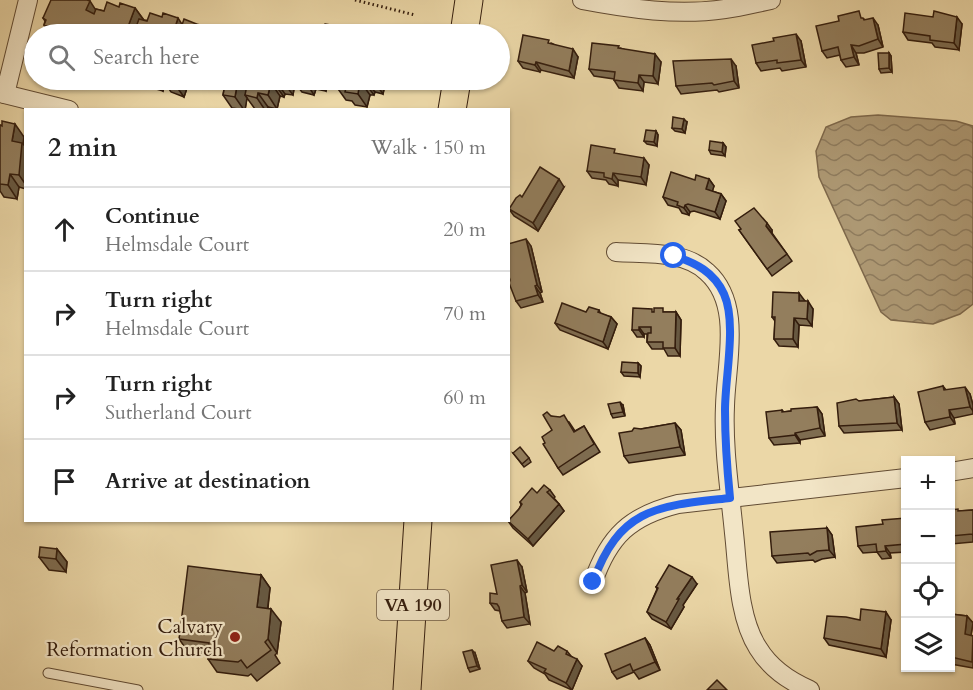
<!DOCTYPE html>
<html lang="en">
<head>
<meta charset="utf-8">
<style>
  body { margin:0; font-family:Cardo,serif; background:#f2f2f2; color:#222 }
  .controls { position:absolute; right:18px; bottom:18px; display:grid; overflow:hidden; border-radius:0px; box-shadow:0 2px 4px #0004 }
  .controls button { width:54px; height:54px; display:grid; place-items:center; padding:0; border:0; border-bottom:2px solid #e0e0e0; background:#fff; color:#222; font:30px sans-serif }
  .stop { position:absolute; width:18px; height:18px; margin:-14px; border:4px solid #2563eb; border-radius:50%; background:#fff }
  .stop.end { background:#2563eb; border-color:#fff; box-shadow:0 2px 6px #0008 }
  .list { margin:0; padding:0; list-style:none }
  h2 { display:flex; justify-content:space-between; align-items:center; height:78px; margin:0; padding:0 24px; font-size:26px }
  h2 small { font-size:20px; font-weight:400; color:#767676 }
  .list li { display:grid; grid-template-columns:39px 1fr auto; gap:18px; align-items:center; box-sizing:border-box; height:84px; padding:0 24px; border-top:2px solid #e0e0e0 }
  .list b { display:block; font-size:22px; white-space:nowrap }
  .list p { margin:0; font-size:20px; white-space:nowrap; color:#767676 }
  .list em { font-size:20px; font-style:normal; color:#767676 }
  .icon { flex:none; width:33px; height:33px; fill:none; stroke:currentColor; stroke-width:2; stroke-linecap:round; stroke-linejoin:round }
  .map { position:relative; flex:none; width:973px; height:690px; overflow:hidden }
  .search { position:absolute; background:#fff; box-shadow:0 2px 4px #0004; left:24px; top:24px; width:486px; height:66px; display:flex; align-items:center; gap:15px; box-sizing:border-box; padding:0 21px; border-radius:33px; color:#767676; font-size:22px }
  .panel { position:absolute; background:#fff; box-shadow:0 2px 4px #0004; left:24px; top:108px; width:486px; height:414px; border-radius:0px }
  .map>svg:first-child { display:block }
</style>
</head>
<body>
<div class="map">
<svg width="973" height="690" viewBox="0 0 973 690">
  <defs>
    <pattern id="water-waves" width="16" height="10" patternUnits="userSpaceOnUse" patternTransform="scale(1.5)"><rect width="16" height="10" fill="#ad9873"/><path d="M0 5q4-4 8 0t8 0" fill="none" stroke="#8e7b5d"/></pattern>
  </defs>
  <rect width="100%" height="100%" fill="#ebd7a7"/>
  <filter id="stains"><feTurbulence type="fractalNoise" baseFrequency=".00333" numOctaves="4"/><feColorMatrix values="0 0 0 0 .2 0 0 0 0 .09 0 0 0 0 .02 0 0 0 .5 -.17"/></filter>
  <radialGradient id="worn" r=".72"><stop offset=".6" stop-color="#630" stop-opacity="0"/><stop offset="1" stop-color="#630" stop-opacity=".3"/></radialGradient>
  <polygon fill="url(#water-waves)" stroke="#7d674a" stroke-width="1.5" points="878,115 956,121 973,126 973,304 960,314 933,324 891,320 881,312 819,177 816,151 826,127 851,117"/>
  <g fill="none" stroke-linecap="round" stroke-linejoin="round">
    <g stroke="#624c34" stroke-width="11">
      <polyline id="service" points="48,673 138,690"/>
    </g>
    <g stroke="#624c34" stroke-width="20">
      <g id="minor">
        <path d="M582,0C629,9 678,16 725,9C741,7 756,3 771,0"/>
        <polyline points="0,93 69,110"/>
        <polyline points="5,94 28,0"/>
        <path d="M616,252C645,254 684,250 707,272C743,304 726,363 725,406C723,448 730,491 734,533C738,568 738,617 758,648C770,668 789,681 810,690"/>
        <polyline points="950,472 973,468"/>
        <path d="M593,582C609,536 630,516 678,504L906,478"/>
      </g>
    </g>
    <g stroke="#341d0d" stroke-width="29">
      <g id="primary">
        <polyline points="464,34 469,0"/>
        <polyline points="452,110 457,80"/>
        <polyline points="407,690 418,520"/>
      </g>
    </g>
    <polyline stroke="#341d0d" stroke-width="3" stroke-dasharray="1.5 3" stroke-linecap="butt" points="355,0 415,15"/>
    <use href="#service" stroke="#f2e5c6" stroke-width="9"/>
    <use href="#minor" stroke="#f2e5c6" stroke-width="18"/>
    <use href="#primary" stroke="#ebd7a7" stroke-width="27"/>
  </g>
  <g fill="#7e6c50" stroke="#341d0d" stroke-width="1.5">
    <polygon points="119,7 135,8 144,20 182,25 199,25 206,34 51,34 44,25 45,21 43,18 95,9 104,11"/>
    <polygon points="864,19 865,20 878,25 883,47 864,53 856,53 859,65 846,67 841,60 840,55 827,58 822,51"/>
    <polygon points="962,24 959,50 935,47 932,43 908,40 903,32"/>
    <polygon points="801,41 806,67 782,71 780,68 761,71 756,63"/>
    <polygon points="551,43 578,57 574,78 541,70 540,72 523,68 518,61"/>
    <polygon points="620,48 661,62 658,84 644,82 643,91 619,88 614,80 614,79 594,76 589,69"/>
    <polygon points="889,53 891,56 892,72 881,73 879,69"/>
    <polygon points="736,66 739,88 719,92 717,90 681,94 676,86"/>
    <polygon points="137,80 203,80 201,85 193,83 192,86 188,85 184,97 171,92 165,83 163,91 140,84"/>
    <polygon points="221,80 328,80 326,91 316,89 314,95 302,92 295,83 293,95 285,94 284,97 280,96 277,109 268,107 267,110 255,109 247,98 245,110 232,108 223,95 225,84"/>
    <polygon points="333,80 386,80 383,94 375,92 374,95 370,95 367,107 355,105 352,101 346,100 336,86 337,81"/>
    <polygon points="687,122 685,133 675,131 672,128"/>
    <polygon points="0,125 24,137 23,144 26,147 26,189 19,187 17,199 4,197 0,191"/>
    <polygon points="656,131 658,135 657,146 647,144 644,141"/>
    <polygon points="723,143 726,147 725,156 711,154 709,150"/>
    <polygon points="618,154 649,165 646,185 618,180 618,186 609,184 606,180 592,178 587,171"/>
    <polygon points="709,179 714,186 712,191 721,194 726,201 720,219 694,211 690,212 689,215 682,213 679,208 668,205 663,197 695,180"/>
    <polygon points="564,187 538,231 514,216 509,209"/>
    <polygon points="739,230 772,230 772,233 792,261 772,276"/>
    <polygon points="531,246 542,292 540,293 543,302 521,308 516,301"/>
    <polygon points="805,301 813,309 812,326 799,325 798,347 779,346 774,339 775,321 772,317"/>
    <polygon points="599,310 601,314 611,317 617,324 608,349 560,330 555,323 586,312"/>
    <polygon points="654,312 676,312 681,320 680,356 668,356 664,349 652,349 647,342 647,334 644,334 644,337 637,337 632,330"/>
    <polygon points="638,363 641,366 640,377 624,376 621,372"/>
    <polygon points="943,386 946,390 970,394 973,405 973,414 954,418 955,424 930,430 925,422"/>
    <polygon points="894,397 899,404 902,430 844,433 839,426 859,401"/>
    <polygon points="623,405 625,416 613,418 611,414"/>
    <polygon points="817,407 822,414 825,436 800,440 800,443 774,445 769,438 782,410 784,412"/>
    <polygon points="551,416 569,422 575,431 584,426 600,452 563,475 558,468 545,443 552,430"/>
    <polygon points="675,423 681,430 685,455 629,463 624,456 641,429"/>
    <polygon points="513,453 529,458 531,462 524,467"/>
    <polygon points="550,490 555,497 554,498 559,504 564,511 533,546 513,528 508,521 519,509 521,505 520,502 537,493"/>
    <polygon points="951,510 959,511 973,510 973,542 951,544"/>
    <polygon points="906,518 906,552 890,553 891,558 882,559 877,552 863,553 858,546 883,524"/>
    <polygon points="827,528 832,535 835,557 822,559 815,562 813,560 777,563 772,556"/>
    <polygon points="57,549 67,562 66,572 49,570 39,557"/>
    <polygon points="522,567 527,592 525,593 530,624 507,628 502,621 500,611 495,610 490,603 497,594"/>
    <polygon points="261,575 270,588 268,608 281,622 277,653 275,655 280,663 257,681 251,674 248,676 217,672 208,659 208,655 189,653 179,639"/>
    <polygon points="697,584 683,605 684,607 671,629 652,619 647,612 657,589 656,587"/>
    <polygon points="951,614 967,616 973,623 971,635 973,636 973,668 951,664"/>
    <polygon points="860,620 891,620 886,657 829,645 824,638"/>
    <polygon points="645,638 650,645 660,670 639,679 634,672 617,679 612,672"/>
    <polygon points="554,651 567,651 571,656 582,666 572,690 549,680 545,674 534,668 528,661"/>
    <polygon points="475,653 480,669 470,672 468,668"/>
  </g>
  <g fill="#675841" stroke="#341d0d" stroke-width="1.5">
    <polygon points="79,0 90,1 99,15 96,24"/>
    <polygon points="135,8 145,22 140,34 129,24"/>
    <polygon points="957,17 962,24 959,50 954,43"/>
    <polygon points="178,18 187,32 186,34 173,34"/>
    <polygon points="873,18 878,25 883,47 878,39"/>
    <polygon points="199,25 206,34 196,34"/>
    <polygon points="337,26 343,34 336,34"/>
    <polygon points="796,34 801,41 806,67 801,60"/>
    <polygon points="851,45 856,53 859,65 854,57"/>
    <polygon points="573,49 578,57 574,78 569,71"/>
    <polygon points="889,53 891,56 892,72 889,68"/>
    <polygon points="655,54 661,62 658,84 653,76"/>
    <polygon points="731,59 736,66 739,88 734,81"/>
    <polygon points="536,62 541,70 540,72 535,65"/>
    <polygon points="639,75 644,82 643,91 638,83"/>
    <polygon points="155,80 162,80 165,83 163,91"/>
    <polygon points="175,80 184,80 188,85 184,97 174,83"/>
    <polygon points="187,80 191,80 193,83 192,86"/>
    <polygon points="197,80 203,80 201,85"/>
    <polygon points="238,80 240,80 248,92 245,95 247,98 245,110 244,110 235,97"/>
    <polygon points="275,80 285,94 284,97 274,83"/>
    <polygon points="284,80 293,80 295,83 293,95 283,82"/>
    <polygon points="305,80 309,80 316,89 314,95 305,81"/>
    <polygon points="318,80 328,80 326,91"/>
    <polygon points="365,80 375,92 374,95 364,82"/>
    <polygon points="373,80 386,80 383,94"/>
    <polygon points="360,81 370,95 367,107 358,94"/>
    <polygon points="271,83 280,96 277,109 268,95"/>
    <polygon points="258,93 268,107 267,110 265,110 257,98"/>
    <polygon points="684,119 687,122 685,133 682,129"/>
    <polygon points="15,124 24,137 23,144 26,147 26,185 19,175 12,141"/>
    <polygon points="656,131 658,135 657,146 654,142"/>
    <polygon points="723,143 726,147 725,156 722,152"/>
    <polygon points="644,158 649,165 646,185 641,177"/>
    <polygon points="613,173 618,180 618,186 612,179"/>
    <polygon points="10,174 19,187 17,199 8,185"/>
    <polygon points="559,179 564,187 538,231 533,223"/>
    <polygon points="709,179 714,186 711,196 706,189"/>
    <polygon points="721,194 726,201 720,219 715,212"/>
    <polygon points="685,205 690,212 689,215 684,208"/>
    <polygon points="767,223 772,230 772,233 766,226"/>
    <polygon points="526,239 531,246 542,292 537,285"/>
    <polygon points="535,286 540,293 543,302 538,295"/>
    <polygon points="799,293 805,301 804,308 799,301"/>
    <polygon points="808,301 813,309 812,326 807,319"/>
    <polygon points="676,312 681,320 680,356 675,348"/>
    <polygon points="611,317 617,324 608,349 603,342"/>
    <polygon points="794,318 799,325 798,347 793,339"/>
    <polygon points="639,327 644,334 644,337 639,330"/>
    <polygon points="638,363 641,366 640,377 638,373"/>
    <polygon points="965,387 970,394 973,405 973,411 970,407"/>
    <polygon points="894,397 899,404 902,430 897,423"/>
    <polygon points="620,402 623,405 625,416 623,412"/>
    <polygon points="817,407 822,414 825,436 820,428"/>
    <polygon points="949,410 954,418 955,424 950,417"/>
    <polygon points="675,423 681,430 685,455 680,447"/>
    <polygon points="795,433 800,440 800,443 795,435"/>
    <polygon points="559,504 564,511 533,546 528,539"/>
    <polygon points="827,528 832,535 835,557 829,550"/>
    <polygon points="885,546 890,553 891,558 886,551"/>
    <polygon points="57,549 67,562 66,572 56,559"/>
    <polygon points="517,560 522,567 527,592 522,585"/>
    <polygon points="261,575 270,588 266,621 257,607"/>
    <polygon points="692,577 697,584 683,605 684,607 671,629 666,622 677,599"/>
    <polygon points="520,586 525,593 530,624 524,617"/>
    <polygon points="271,609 281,622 277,653 268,639"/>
    <polygon points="886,612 891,620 886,657 881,649"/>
    <polygon points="967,616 973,623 970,641 965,634"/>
    <polygon points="645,638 650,645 660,670 655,662"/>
    <polygon points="472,650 475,653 480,669 477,666"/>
    <polygon points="577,659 582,666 572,690 566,683"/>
  </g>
  <g fill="#937e5d" stroke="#341d0d" stroke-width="1.5">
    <polygon points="51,0 87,0 90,1 86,10 94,14 96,9 104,11 107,2 119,7 120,3 135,8 129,24 136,27 139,19 147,21 150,13 162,17 163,13 178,18 173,34 51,34 53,28 44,25 46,20 43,18"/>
    <polygon points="859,11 861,18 863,18 864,20 873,18 878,39 859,46 851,45 854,57 841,60 838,47 822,51 816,26 839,21 838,16"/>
    <polygon points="934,11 957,17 954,43 930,40 930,36 903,32 905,13 933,17"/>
    <polygon points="184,19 199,25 196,34 179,34"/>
    <polygon points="325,24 337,26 335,34 337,34 291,34 292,27 314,30 315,26 324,28"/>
    <polygon points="234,26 248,29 247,34 232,34"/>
    <polygon points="346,26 385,32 384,34 344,34"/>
    <polygon points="256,27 271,30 271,31 283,34 254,34"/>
    <polygon points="796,34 801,60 777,63 777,60 756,63 752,45 774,41 773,38"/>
    <polygon points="523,35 549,40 548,43 573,49 569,71 536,62 535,65 518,61"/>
    <polygon points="592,43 619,46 618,48 655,54 653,76 639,75 638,83 614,80 615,72 589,69"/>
    <polygon points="878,53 889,53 889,68 879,69"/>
    <polygon points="731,59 734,81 714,85 712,83 676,86 673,61"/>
    <polygon points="164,80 175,80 174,83"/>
    <polygon points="226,80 238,80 235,97 223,95"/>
    <polygon points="245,80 284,80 283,82 275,80 274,83 271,83 268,95 258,93 257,98 245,95 248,80"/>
    <polygon points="337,80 365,80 364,82 360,81 358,94 345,92 346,88 336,86"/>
    <polygon points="673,117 684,119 682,129 672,128"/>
    <polygon points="2,121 15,124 12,141 22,143 19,175 10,174 8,185 0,184 0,125 2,126"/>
    <polygon points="646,130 656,131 654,142 644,141"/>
    <polygon points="710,141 723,143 722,152 709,150"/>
    <polygon points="591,145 615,149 614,153 644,158 641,177 613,173 612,179 604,177 604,173 587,171"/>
    <polygon points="540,167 559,179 533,223 509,209 516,198 520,195 522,197"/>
    <polygon points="671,172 695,180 696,175 709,179 706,189 721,194 715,212 688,204 685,205 684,208 677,205 678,202 663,197"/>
    <polygon points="754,208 767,223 766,226 787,254 767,269 739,230 741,229 735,221"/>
    <polygon points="526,239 537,285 535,286 538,295 516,301 509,283 510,280 508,273 508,244"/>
    <polygon points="773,292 799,293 799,301 808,301 807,319 794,318 793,339 774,339 775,317 772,317"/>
    <polygon points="562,303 586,312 589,307 599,310 598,312 611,317 603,342 555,323"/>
    <polygon points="633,308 652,309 652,312 654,312 654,308 663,308 663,312 676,312 675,348 663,348 663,342 647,342 648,333 651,333 651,327 639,327 639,330 632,330"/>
    <polygon points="622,362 638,363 638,373 621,372"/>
    <polygon points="943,386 944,390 965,387 970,407 949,410 950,417 925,422 918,392"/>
    <polygon points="894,397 897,423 839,426 837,403 856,399 859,401"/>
    <polygon points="620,402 623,412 611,414 608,404"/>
    <polygon points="817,407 820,428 795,433 795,435 769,438 766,412 782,410 782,412 791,411 791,409"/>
    <polygon points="547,412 551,416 560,417 564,415 574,432 584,426 594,444 558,468 543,444 545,443 542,437 552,430 543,415"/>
    <polygon points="675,423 680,447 624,456 619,433 632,431 634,428 641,429"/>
    <polygon points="520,447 529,458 522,464 513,453"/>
    <polygon points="544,485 550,490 547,492 559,504 528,539 508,521 519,509 522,504 520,502 532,488 537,493"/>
    <polygon points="958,509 958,511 973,510 973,535 972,534 951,536 951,510"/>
    <polygon points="906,518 906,544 885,546 886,551 877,552 876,544 858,546 856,527 883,524 882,520"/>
    <polygon points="827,528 829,550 817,551 810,555 808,553 772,556 770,532"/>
    <polygon points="40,547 57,549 56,559 39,557"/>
    <polygon points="517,560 522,585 520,586 524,617 502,621 499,607 497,604 490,603 490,593 497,594 491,565"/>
    <polygon points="669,565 692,577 677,599 679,599 666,622 647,612 658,588 656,587"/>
    <polygon points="188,566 261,575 257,607 271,609 268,639 265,642 271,650 247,668 241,660 238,662 208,659 209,643 179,639"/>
    <polygon points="861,609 886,612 881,649 824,638 827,616 846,617 860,620"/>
    <polygon points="951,614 967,616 965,634 973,636 972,662 951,657"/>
    <polygon points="645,638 655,662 633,671 630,664 612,672 605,654"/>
    <polygon points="537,642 554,651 558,646 567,651 566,654 577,659 566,683 544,672 546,669 528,661"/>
    <polygon points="472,650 477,666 468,668 463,652"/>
    <polygon points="717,680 727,690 707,690"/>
  </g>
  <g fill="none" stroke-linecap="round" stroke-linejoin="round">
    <path stroke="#2563eb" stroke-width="8" d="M593,582C620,506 660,506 730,498C727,468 725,439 725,410C725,377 737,323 724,294C714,272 696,263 674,256"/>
  </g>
  <circle fill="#8f2418" stroke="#f2e5c6" stroke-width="2" cx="235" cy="637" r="6"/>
  <g text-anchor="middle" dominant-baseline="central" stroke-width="4.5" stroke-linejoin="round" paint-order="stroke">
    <rect fill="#f2e5c6" stroke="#6d5944" stroke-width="1.5" x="377" y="590" width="72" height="30" rx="4.5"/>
    <g font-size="18" font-weight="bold" fill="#341d0d">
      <text x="413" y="605">VA 190</text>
    </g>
    <g font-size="20" fill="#341d0d" stroke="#f2e5c6" text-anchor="end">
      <text x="223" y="626">Calvary<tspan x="223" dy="23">Reformation Church</tspan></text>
    </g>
  </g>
  <rect width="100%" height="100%" filter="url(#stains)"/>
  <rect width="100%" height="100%" fill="url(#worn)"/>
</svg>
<div class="controls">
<button>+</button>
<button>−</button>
<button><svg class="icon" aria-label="locate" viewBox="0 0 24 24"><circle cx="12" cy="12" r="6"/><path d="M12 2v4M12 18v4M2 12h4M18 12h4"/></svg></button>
<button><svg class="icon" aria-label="layers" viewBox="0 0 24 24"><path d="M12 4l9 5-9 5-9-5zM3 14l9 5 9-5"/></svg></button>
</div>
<div class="stop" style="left:674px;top:256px"></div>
<div class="stop end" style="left:593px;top:582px"></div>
<div class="search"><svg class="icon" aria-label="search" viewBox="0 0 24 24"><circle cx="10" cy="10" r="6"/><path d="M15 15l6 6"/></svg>Search here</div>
<section class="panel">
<h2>2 min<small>Walk · 150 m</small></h2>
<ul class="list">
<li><svg class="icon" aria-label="ahead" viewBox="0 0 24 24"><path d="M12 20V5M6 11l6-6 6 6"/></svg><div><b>Continue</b><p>Helmsdale Court</p></div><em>20 m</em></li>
<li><svg class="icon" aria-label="right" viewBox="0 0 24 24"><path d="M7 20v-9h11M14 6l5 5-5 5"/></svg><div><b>Turn right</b><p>Helmsdale Court</p></div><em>70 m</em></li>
<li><svg class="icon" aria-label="right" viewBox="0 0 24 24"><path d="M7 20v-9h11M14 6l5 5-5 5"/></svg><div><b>Turn right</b><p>Sutherland Court</p></div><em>60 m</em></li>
<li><svg class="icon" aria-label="arrive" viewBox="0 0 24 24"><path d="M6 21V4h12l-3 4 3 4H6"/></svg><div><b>Arrive at destination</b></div></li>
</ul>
</section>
</div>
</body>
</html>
